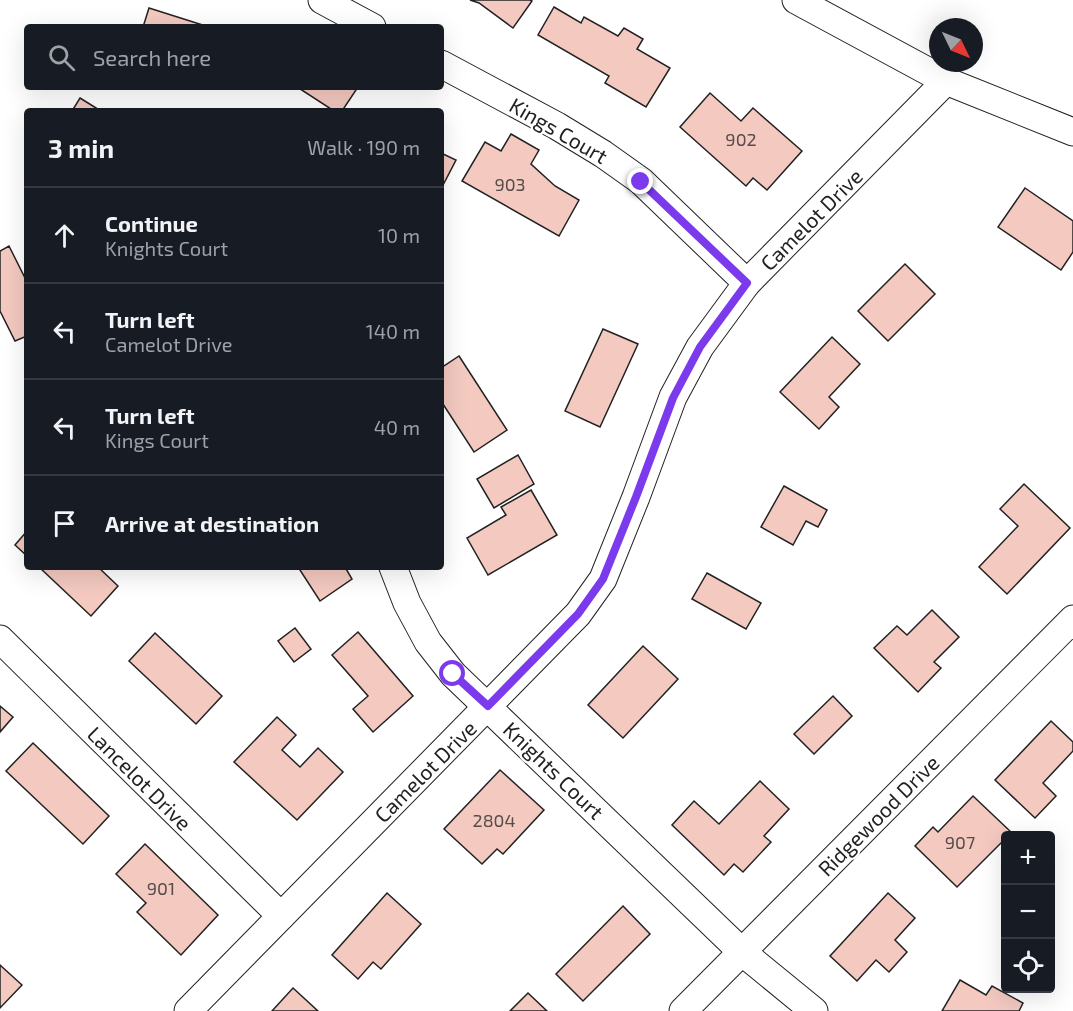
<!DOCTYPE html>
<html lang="en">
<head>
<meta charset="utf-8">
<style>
  body { margin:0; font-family:"Exo 2",sans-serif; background:#20242c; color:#f1f3f6 }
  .controls { position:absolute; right:18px; bottom:18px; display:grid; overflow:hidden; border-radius:6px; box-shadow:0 6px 24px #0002 }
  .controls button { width:54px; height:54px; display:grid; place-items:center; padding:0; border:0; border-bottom:2px solid #363941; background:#171b24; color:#f1f3f6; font:30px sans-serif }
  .compass { position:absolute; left:929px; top:18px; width:54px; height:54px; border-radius:50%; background:#171b24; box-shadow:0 6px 24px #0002; rotate:133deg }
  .stop { position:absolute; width:18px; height:18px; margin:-14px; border:4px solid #7c3aed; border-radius:50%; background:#fff }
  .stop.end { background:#7c3aed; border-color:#fff; box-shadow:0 2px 6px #0008 }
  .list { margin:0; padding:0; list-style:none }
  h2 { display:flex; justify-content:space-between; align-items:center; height:78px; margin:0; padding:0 24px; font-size:26px }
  h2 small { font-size:20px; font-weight:400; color:#9ea1a6 }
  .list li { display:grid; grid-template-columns:39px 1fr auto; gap:18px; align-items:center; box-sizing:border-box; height:96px; padding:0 24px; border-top:2px solid #363941 }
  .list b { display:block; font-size:22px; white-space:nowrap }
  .list p { margin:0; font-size:20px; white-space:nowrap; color:#9ea1a6 }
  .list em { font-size:20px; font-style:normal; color:#9ea1a6 }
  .icon { flex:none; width:33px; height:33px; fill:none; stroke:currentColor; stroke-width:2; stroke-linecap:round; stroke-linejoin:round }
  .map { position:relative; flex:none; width:1073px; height:1011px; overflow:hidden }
  .search { position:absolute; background:#171b24; box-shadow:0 6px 24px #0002; left:24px; top:24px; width:420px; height:66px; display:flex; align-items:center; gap:15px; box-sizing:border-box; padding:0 21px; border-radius:6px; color:#9ea1a6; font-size:22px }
  .panel { position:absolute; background:#171b24; box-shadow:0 6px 24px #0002; left:24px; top:108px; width:420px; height:462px; border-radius:6px }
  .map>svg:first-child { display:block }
</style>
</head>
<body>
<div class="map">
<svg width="1073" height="1011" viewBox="0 0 1073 1011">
  <rect width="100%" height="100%" fill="#fff"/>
  <g fill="#f3c9c0" stroke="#222" stroke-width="1.5">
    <polygon points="470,0 530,0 532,1 513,28 479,3"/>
    <polygon points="554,7 581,23 584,17 618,36 624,28 643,39 637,49 670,68 646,107 605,83 609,76 538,35"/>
    <polygon points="149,8 209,27 143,27"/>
    <polygon points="297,87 358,87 342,111 334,111"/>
    <polygon points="710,93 741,121 753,108 802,151 767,190 753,178 746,186 680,127"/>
    <polygon points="80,98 101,111 72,111"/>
    <polygon points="511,134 539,150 531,164 555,186 579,200 559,236 462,181 485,142 501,151"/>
    <polygon points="441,153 456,160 441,189"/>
    <polygon points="1025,188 1073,221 1073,252 1061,270 998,227"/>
    <polygon points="9,246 27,282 27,336 15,341 0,311 0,251"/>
    <polygon points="905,264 935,294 888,341 858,311"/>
    <polygon points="603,329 638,344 600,427 565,411"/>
    <polygon points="832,337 860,364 829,397 839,407 819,429 780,392"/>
    <polygon points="459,356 507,430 474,452 441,401 441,368"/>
    <polygon points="518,455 534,484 494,508 477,479"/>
    <polygon points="1024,484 1070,528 1007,594 979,567 1018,526 1000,509"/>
    <polygon points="784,486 827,510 818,527 806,521 793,545 761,527"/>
    <polygon points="531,490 557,535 488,575 467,538 506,515 501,507"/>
    <polygon points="27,531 27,556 15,545"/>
    <polygon points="39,567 98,567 118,586 91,616"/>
    <polygon points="298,567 345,567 352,579 320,601"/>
    <polygon points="707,573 761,603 746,629 692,599"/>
    <polygon points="932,610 959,637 934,662 941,668 918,692 874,648 897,626 907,635"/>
    <polygon points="295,628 311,649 294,662 278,641"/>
    <polygon points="358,632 413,696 373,732 353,709 368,696 332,655"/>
    <polygon points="155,633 222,696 196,724 129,661"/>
    <polygon points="643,646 678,679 623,738 588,705"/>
    <polygon points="833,696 852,716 814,754 794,734"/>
    <polygon points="0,706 13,717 0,732"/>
    <polygon points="277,717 296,735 282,750 300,767 318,748 343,772 297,820 234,762"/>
    <polygon points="1051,721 1073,742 1073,751 1043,783 1056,796 1035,818 995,780"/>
    <polygon points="33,743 109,816 83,844 6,771"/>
    <polygon points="500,770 544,810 503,854 497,849 482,864 444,829"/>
    <polygon points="760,781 789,809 764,836 771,842 743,872 734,864 724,875 672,825 694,801 719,824"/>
    <polygon points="973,796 1011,832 1008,836 1006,836 1006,838 957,887 915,846 933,827 938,832"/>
    <polygon points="145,844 218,915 181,955 137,912 146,903 116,874"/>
    <polygon points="387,893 421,924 381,969 373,962 358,979 332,955"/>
    <polygon points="888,893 915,918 895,940 907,952 889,972 876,960 857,981 830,956"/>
    <polygon points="623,906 650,934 583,1001 556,974"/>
    <polygon points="0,965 22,985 0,1008"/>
    <polygon points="960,980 986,995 992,986 1023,1003 1019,1011 942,1011"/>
    <polygon points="293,988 318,1011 272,1011"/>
    <polygon points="528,993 547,1011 510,1011"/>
  </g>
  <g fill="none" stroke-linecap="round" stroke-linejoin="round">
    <g stroke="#222" stroke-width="29">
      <g id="minor">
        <polyline points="322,0 372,27"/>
        <polyline points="796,0 946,81 1073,132"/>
        <polyline points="441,64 557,126 603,154 641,181 747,283"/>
        <polyline points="393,567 407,603 428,642 453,674 742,952 814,1011"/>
        <polyline points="0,639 281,916"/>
        <polyline points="188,1011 578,614 603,579 636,497 673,397 700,347 747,283 946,81"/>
        <polyline points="683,1011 1073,619"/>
      </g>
    </g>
    <use href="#minor" stroke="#fff" stroke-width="27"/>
  </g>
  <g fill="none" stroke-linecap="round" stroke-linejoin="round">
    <polyline stroke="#7c3aed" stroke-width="8" points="453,674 488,706 578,614 603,579 636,497 673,398 700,347 747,283 641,182"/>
  </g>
  <g text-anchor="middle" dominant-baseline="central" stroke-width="4.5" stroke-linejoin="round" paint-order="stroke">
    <g font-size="18" fill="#564c4a">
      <text x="741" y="139">902</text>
      <text x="510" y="184">903</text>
      <text x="494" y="820">2804</text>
      <text x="960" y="842">907</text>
      <text x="161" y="888">901</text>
    </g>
    <g font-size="21" fill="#222" stroke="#fff">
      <text transform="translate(559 130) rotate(30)">Kings Court</text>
      <text transform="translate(811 219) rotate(-45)">Camelot Drive</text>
      <text transform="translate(554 770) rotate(44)">Knights Court</text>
      <text transform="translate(425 771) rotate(-45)">Camelot Drive</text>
      <text transform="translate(140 778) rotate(45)">Lancelot Drive</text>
      <text transform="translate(878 815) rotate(-45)">Ridgewood Drive</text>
    </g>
  </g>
</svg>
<div class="controls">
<button>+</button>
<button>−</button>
<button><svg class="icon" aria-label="locate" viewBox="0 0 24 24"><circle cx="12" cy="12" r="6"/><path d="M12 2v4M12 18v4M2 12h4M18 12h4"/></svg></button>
</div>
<svg class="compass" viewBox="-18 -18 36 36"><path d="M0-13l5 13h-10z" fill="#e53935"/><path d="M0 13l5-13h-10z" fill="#9ea1a6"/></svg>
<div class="stop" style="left:453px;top:674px"></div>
<div class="stop end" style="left:641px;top:182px"></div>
<div class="search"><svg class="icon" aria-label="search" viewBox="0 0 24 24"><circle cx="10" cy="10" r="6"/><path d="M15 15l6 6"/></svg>Search here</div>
<section class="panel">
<h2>3 min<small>Walk · 190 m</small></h2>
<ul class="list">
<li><svg class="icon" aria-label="ahead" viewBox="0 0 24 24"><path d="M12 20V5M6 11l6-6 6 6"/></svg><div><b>Continue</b><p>Knights Court</p></div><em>10 m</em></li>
<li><svg class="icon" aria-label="left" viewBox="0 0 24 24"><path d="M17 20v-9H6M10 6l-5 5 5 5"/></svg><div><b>Turn left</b><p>Camelot Drive</p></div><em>140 m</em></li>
<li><svg class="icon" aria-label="left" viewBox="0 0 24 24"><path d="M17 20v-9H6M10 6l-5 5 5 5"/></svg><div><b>Turn left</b><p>Kings Court</p></div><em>40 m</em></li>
<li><svg class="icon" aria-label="arrive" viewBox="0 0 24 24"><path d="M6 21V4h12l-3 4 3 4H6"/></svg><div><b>Arrive at destination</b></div></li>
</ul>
</section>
</div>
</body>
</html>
